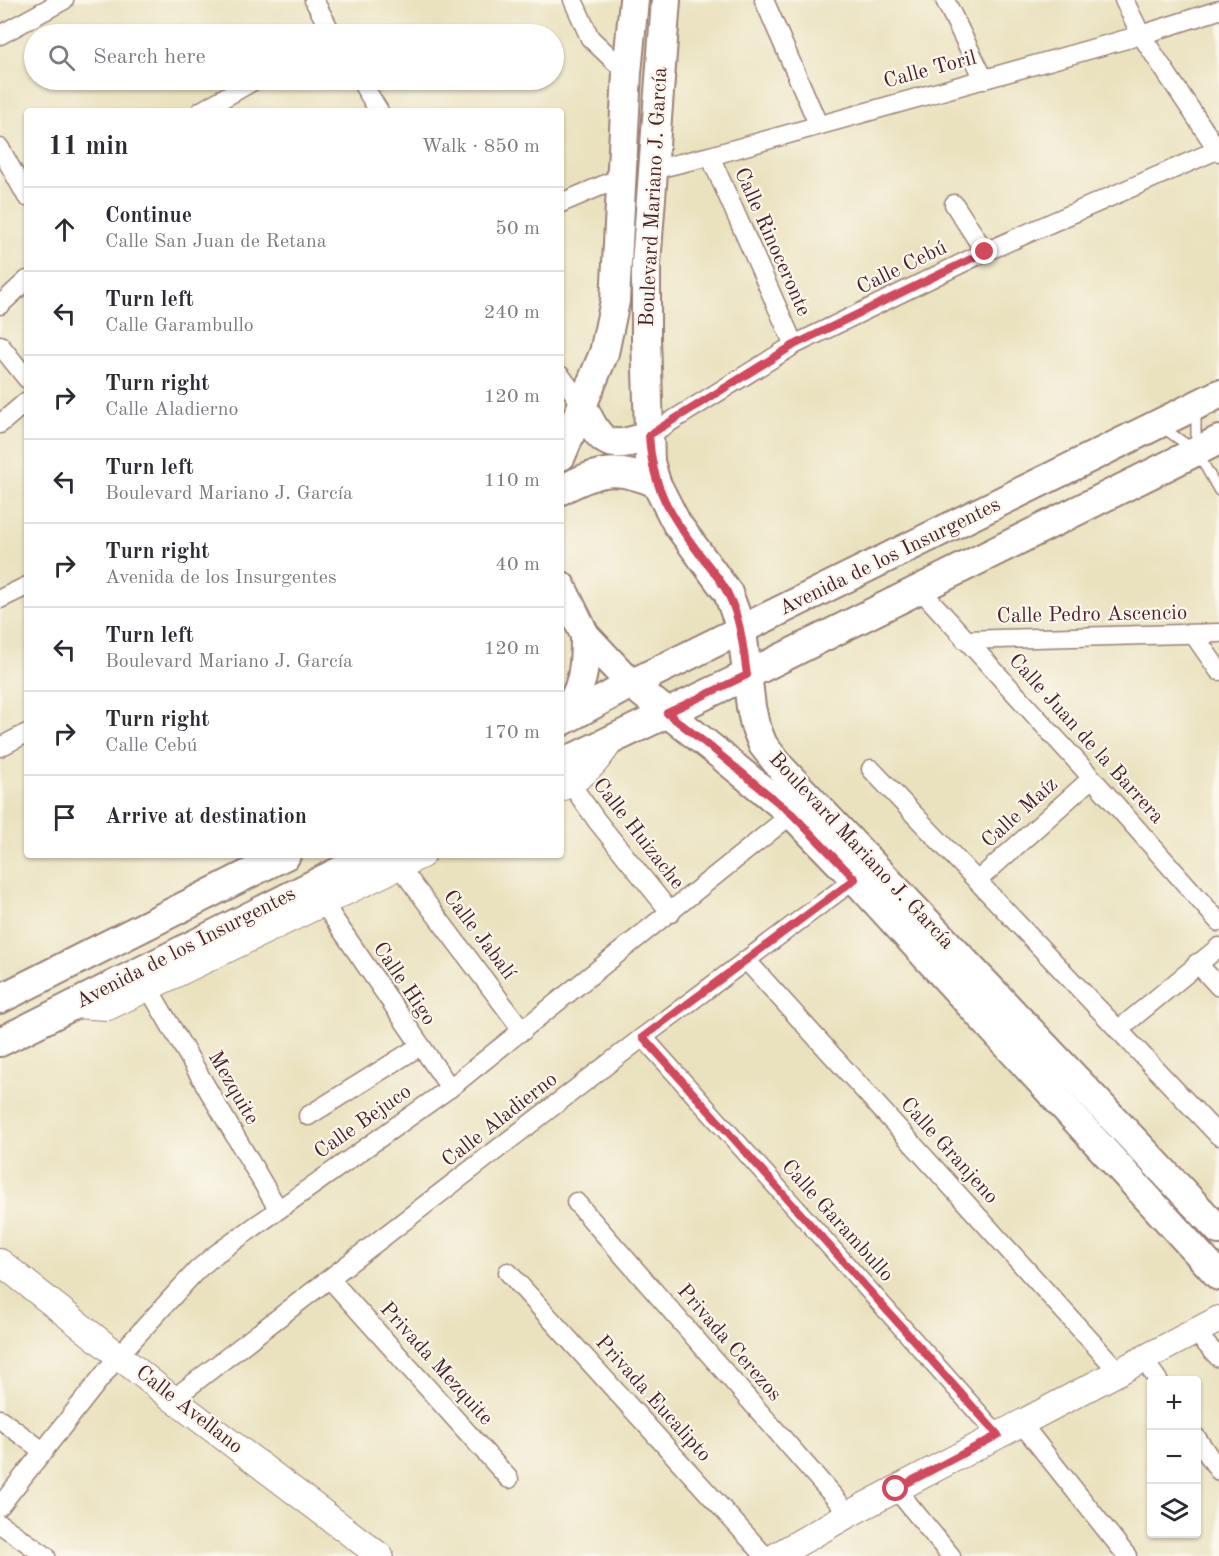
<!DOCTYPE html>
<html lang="en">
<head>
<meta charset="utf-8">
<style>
  body { margin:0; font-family:"Old Standard TT",serif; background:#f7f7f7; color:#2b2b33 }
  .controls { position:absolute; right:18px; bottom:18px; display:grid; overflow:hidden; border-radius:6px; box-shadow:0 2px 4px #0004 }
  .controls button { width:54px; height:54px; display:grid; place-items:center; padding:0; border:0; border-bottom:2px solid #e1e1e2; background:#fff; color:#2b2b33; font:30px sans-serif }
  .stop { position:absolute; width:18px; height:18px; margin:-14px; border:4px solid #d1495b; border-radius:50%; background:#fff }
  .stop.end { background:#d1495b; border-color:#fff; box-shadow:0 2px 6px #0008 }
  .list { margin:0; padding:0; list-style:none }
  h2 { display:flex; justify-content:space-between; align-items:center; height:78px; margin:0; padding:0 24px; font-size:26px }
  h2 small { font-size:20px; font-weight:400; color:#7c7c81 }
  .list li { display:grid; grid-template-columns:39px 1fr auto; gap:18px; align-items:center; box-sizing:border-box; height:84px; padding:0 24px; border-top:2px solid #e1e1e2 }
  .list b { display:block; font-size:22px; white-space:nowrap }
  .list p { margin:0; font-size:20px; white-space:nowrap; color:#7c7c81 }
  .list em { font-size:20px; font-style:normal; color:#7c7c81 }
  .icon { flex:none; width:33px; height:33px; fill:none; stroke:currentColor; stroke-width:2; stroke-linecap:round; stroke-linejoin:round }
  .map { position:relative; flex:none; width:1219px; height:1556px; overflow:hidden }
  .search { position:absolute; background:#fff; box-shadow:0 2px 4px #0004; left:24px; top:24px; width:540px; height:66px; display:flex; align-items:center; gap:15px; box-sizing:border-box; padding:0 21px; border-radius:33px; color:#7c7c81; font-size:22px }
  .panel { position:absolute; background:#fff; box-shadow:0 2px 4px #0004; left:24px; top:108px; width:540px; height:750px; border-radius:6px }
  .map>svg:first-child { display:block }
</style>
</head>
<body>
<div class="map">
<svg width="1219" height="1556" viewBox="0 0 1219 1556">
  <rect width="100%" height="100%" fill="#fbf7ec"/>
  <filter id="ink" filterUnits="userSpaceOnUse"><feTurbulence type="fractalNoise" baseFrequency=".0167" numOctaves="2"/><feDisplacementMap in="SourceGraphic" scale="12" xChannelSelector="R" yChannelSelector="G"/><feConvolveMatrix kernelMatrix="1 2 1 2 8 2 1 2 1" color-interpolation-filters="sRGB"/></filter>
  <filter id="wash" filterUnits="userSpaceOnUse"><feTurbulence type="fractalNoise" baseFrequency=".008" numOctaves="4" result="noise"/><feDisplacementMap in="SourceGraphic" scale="24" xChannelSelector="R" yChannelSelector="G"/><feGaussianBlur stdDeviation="1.35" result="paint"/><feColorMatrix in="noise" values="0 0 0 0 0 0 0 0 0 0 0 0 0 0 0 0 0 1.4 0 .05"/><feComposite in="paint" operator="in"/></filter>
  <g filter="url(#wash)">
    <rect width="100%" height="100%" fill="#eae2bf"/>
  </g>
  <g filter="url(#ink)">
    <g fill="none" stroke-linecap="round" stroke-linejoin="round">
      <g stroke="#9a8075" stroke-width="12">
        <g id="lane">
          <polyline points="1196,409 1196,447"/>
          <polyline points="1162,427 1197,452 1219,491"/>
        </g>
      </g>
      <g stroke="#9a8075" stroke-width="21">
        <g id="street">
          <polyline points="314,0 332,34"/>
          <polyline points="573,0 590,38 627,73"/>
          <polyline points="764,0 818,124"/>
          <polyline points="945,0 984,79"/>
          <polyline points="1124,0 1141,35 1219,152"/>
          <polyline points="0,35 64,0"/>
          <polyline points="360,80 379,111"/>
          <polyline points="201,111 255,80"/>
          <polyline points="0,148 27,197"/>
          <polyline points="710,156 794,345"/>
          <polyline points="652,170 710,156 1141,35 1219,10"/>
          <polyline points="561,203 622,177"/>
          <polyline points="954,204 985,252"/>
          <polyline points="0,305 27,280"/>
          <polyline points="0,345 27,379"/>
          <polyline points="561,376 583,406"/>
          <polyline points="0,424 27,401"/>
          <polyline points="649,435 794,345 985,252 1219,149"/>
          <polyline points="919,588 1092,778 1219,922"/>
          <polyline points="0,599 27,586"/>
          <polyline points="1194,635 1219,671"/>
          <polyline points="965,640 1219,633"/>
          <polyline points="0,747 27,733"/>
          <polyline points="871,769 1219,1136"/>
          <polyline points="570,783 597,821 671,913"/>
          <polyline points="399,866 523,1031"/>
          <polyline points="977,881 1092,778"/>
          <polyline points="323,903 450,1088"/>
          <polyline points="746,960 1119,1372"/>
          <polyline points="1197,963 1219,987"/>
          <polyline points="149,989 278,1209"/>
          <polyline points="1118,1030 1219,947"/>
          <polyline points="643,1037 998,1435"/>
          <polyline points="308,1116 420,1046"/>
          <polyline points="576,1202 849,1514"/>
          <polyline points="508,1272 765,1556"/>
          <polyline points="330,1279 509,1479"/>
          <polyline points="1195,1332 1219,1358"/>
          <polyline points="1143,1359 1158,1380"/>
          <polyline points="173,1399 643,1037 855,879"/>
          <polyline points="0,1419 44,1452"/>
          <polyline points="1021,1423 1127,1556"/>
          <polyline points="1196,1437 1219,1471"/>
          <polyline points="896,1489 951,1556"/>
          <polyline points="0,1506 119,1355 197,1270 216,1254 450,1088 792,814"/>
          <polyline points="0,1524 46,1556"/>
        </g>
      </g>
      <g stroke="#9a8075" stroke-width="28">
        <g id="secondary">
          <path d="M561,788C585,776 597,762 612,739"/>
          <polyline points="72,1005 108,1007 422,855"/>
          <polyline points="0,1262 173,1399 380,1556"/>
          <polyline points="776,1556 849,1514 1219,1319"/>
        </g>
      </g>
      <g stroke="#9a8075" stroke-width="32">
        <g id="primary">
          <polyline points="666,0 646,264 646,339 650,462 656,483 677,524 728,593 742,631 751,707 755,725 763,745 781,768 1219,1230"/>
          <path d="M583,406C599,443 609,452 649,435"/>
          <polyline points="561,456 604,353 615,301 627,73 634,0"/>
          <path d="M561,490C599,470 616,466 656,483"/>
          <polyline points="561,586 585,635 631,684 713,749 792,814 855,879 1219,1276"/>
          <path d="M561,718C584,690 585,669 585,635"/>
          <polyline points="561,722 631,684 1219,394"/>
          <polyline points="561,764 747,675 1219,440"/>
          <polyline points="0,999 286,855"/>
          <polyline points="0,1042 372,855"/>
        </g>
      </g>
      <use href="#lane" stroke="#fff" stroke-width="9"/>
      <use href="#street" stroke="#fff" stroke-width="18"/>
      <use href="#secondary" stroke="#fff" stroke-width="26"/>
      <use href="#primary" stroke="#fff" stroke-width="28"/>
    </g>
  </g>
  <g fill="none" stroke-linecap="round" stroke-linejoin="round" filter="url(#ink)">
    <path stroke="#d1495b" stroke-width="8" d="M896,1489L998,1435L643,1037L855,879L792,814L713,749L667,713L747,675C743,647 741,620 728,594C722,581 710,568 701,556C670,515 652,488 649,435L794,345L985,252"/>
  </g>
  <g text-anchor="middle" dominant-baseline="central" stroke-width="4.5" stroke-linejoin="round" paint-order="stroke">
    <g font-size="21" fill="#4a1f2b" stroke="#fbf7ec">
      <text transform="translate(930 70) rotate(-15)">Calle Toril</text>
      <text transform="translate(654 197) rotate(-87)">Boulevard Mariano J. García</text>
      <text transform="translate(772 242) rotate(66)">Calle Rinoceronte</text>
      <text transform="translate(902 268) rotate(-26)">Calle Cebú</text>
      <text transform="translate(890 557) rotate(-26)">Avenida de los Insurgentes</text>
      <text transform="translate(1092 615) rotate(-1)">Calle Pedro Ascencio</text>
      <text transform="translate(1086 739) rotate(48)">Calle Juan de la Barrera</text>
      <text transform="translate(1020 813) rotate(-42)">Calle Maíz</text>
      <text transform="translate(638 834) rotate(52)">Calle Huizache</text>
      <text transform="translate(861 851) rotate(47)">Boulevard Mariano J. García</text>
      <text transform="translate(479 935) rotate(53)">Calle Jabalí</text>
      <text transform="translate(186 948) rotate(-27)">Avenida de los Insurgentes</text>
      <text transform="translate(404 984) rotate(56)">Calle Higo</text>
      <text transform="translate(233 1088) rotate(60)">Mezquite</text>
      <text transform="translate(500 1120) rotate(-38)">Calle Aladierno</text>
      <text transform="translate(363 1122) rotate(-35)">Calle Bejuco</text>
      <text transform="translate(949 1151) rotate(48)">Calle Granjeno</text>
      <text transform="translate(837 1221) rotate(48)">Calle Garambullo</text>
      <text transform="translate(729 1343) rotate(49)">Privada Cerezos</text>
      <text transform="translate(436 1364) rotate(48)">Privada Mezquite</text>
      <text transform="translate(653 1399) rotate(48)">Privada Eucalipto</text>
      <text transform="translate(189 1410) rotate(38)">Calle Avellano</text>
    </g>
  </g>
</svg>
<div class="controls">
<button>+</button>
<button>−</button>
<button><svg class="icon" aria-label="layers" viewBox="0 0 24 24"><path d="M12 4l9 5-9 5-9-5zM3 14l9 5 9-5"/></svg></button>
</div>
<div class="stop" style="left:896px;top:1489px"></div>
<div class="stop end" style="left:985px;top:252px"></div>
<div class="search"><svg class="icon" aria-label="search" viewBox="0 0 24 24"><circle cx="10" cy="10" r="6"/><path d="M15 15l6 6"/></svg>Search here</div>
<section class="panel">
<h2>11 min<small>Walk · 850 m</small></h2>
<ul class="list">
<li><svg class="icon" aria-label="ahead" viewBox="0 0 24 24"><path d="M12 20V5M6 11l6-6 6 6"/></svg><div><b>Continue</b><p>Calle San Juan de Retana</p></div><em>50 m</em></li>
<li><svg class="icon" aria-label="left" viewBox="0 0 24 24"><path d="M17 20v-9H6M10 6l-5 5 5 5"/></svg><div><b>Turn left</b><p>Calle Garambullo</p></div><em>240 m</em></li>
<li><svg class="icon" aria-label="right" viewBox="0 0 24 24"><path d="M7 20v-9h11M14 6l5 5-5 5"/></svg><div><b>Turn right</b><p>Calle Aladierno</p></div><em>120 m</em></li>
<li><svg class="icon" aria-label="left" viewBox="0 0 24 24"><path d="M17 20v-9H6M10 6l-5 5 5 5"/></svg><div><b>Turn left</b><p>Boulevard Mariano J. García</p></div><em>110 m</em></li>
<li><svg class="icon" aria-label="right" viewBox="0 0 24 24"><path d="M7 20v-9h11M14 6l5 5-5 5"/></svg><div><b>Turn right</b><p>Avenida de los Insurgentes</p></div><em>40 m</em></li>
<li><svg class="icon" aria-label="left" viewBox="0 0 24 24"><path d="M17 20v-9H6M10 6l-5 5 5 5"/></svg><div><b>Turn left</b><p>Boulevard Mariano J. García</p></div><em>120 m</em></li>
<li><svg class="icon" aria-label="right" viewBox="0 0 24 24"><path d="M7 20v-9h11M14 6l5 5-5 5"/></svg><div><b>Turn right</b><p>Calle Cebú</p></div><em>170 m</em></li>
<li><svg class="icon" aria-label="arrive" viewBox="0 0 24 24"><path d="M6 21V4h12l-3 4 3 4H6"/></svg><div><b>Arrive at destination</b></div></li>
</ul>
</section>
</div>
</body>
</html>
